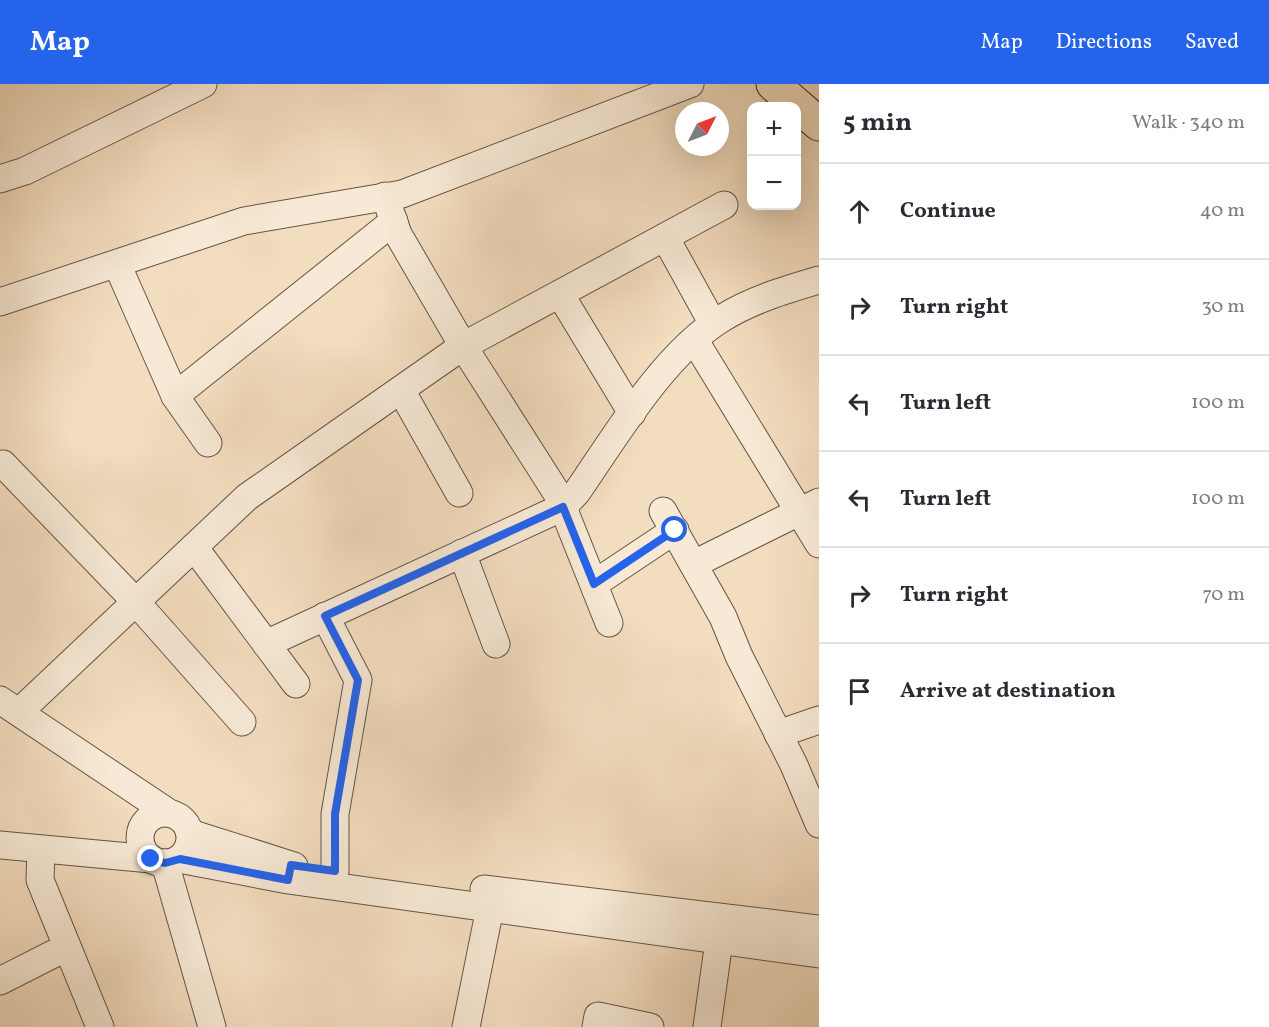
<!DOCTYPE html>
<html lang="en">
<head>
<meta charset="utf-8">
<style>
  body { margin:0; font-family:Vollkorn,serif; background:#f2f2f3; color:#2b2b33 }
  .controls { position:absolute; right:18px; top:18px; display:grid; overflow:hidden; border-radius:12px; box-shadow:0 6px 24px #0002 }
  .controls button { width:54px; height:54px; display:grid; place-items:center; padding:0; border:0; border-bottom:2px solid #e1e1e2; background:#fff; color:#2b2b33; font:30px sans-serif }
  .compass { position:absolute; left:675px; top:18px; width:54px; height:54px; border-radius:50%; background:#fff; box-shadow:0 6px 24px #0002; rotate:48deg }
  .stop { position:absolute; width:18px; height:18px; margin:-14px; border:4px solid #2563eb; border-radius:50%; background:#fff }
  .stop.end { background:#2563eb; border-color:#fff; box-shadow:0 2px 6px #0008 }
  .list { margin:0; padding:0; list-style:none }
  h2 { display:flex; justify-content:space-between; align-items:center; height:78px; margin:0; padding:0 24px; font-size:26px }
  h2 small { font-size:20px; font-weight:400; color:#7c7c81 }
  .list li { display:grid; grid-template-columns:39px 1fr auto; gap:18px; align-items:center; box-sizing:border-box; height:96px; padding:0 24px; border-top:2px solid #e1e1e2 }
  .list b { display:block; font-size:22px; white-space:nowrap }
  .list em { font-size:20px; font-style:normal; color:#7c7c81 }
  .icon { flex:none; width:33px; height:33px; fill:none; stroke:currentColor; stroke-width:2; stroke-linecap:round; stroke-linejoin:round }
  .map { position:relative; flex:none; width:819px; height:943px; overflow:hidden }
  header { display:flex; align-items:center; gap:36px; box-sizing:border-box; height:84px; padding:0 30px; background:#2563eb; color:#fff }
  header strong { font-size:28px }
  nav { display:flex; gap:33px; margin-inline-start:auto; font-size:21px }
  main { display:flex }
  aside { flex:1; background:#fff }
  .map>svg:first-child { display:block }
</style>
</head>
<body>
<header>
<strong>Map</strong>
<nav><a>Map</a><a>Directions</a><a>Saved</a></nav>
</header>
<main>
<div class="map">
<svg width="819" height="943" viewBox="0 0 819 943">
  <rect width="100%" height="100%" fill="#f3ddbf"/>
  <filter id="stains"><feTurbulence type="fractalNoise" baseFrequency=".00333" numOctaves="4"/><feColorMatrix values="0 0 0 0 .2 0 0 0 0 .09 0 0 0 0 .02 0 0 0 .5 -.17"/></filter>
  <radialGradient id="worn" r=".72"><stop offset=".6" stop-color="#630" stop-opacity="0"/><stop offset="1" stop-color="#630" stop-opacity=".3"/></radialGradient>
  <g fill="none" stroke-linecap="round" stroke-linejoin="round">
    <g stroke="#655446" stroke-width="29">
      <g id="minor">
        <polyline points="0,95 25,87 203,0"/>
        <polyline points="385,112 398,150 463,262 558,411 609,539"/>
        <polyline points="665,153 713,240"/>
        <polyline points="117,180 175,312 208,359"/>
        <polyline points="560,210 632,329"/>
        <polyline points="0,218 244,137 402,110 690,0"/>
        <polyline points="695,257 819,460"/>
        <polyline points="401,306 459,409"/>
        <polyline points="175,312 394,137"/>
        <polyline points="0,382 3,380 136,518 242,638"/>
        <polyline points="663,427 723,533 739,572 794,681 819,740"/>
        <polyline points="194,463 296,600"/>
        <polyline points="462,469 496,560"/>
        <polyline points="694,480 819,418"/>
        <polyline points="594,500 675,446"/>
        <polyline points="325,532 358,596 335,730 335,787"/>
        <path d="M266,560L563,423L577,408C615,353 664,270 721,235C751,216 785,206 819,196"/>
        <polyline points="0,616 169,729"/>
        <polyline points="19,628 247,413 463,262 724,121"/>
        <polyline points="778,650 819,636"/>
        <circle cx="165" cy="754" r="25"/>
        <polyline points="190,749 294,782"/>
        <polyline points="0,761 151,775"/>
        <polyline points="41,766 40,796 100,943"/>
        <polyline points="179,775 288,796 819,870"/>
        <polyline points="165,779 212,943"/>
        <polyline points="484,805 819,845"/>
        <polyline points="0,897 67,863"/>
        <polyline points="466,943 490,824"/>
        <polyline points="596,943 598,932 650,943"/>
        <polyline points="707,943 719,857"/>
      </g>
    </g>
    <g stroke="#36271d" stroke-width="35">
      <polyline id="highway" points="773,0 819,40"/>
    </g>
    <use href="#minor" stroke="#f7e9d5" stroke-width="27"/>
    <use href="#highway" stroke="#f3ddbf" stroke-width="33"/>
  </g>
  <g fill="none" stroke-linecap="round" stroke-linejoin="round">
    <polyline stroke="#2563eb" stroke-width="8" points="151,775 165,779 180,775 288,796 291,781 335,787 335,730 358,596 325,532 563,423 594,500 675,446"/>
  </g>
  <rect width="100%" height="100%" filter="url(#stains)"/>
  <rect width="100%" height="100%" fill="url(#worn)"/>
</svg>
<div class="controls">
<button>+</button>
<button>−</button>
</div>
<svg class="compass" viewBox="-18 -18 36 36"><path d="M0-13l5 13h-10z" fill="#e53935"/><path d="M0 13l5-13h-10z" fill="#7c7c81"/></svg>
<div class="stop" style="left:675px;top:446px"></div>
<div class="stop end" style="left:151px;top:775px"></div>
</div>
<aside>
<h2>5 min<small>Walk · 340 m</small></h2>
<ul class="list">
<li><svg class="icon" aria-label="ahead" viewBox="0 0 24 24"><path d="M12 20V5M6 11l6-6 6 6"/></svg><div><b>Continue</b></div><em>40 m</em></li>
<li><svg class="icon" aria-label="right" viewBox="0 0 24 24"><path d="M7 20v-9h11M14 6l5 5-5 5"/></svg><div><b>Turn right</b></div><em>30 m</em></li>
<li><svg class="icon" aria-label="left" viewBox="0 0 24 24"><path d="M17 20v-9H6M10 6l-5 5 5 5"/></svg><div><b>Turn left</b></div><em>100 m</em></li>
<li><svg class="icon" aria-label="left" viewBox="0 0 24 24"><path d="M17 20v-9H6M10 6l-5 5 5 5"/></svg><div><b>Turn left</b></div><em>100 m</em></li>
<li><svg class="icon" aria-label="right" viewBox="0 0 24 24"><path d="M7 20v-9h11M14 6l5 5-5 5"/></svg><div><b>Turn right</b></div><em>70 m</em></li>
<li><svg class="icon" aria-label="arrive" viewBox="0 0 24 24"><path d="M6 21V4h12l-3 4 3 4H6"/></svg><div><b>Arrive at destination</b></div></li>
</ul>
</aside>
</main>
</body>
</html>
